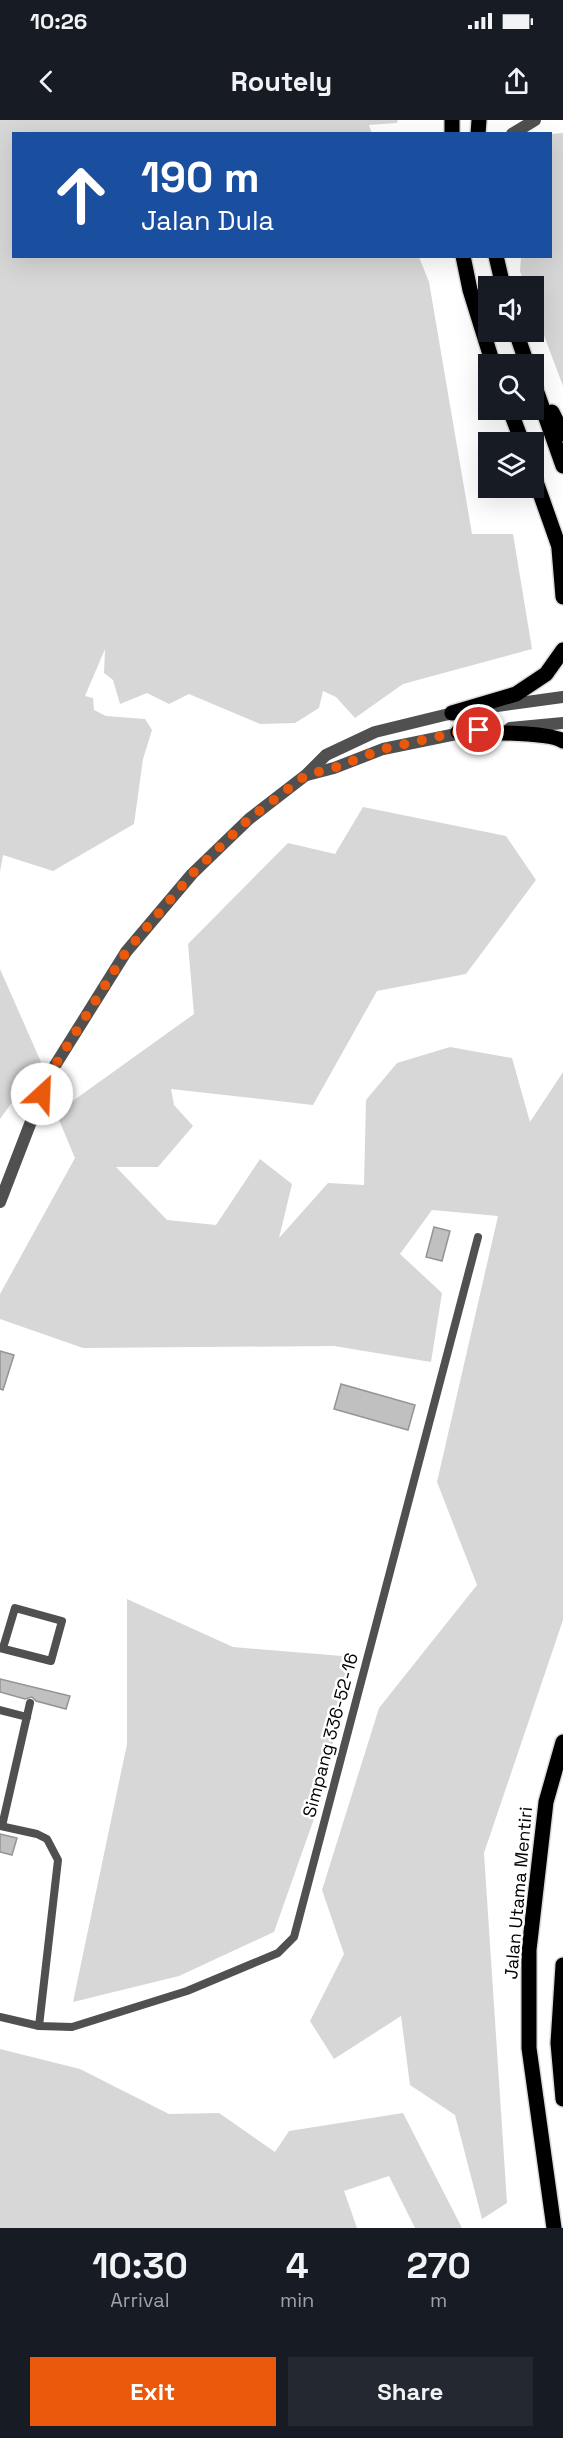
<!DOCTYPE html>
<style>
:root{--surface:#171b24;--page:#242831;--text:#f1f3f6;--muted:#9ea1a6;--accent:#ea580c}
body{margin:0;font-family:"Space Grotesk",sans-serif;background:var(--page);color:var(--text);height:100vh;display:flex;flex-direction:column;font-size:22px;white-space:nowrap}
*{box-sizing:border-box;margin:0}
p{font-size:20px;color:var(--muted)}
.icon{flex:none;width:33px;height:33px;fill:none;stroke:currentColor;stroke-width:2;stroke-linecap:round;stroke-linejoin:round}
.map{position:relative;height:2108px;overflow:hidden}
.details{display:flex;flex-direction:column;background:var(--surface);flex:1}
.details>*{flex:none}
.guide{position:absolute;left:12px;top:12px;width:540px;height:126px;border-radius:0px;box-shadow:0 6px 24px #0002;background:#1a4fa0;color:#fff;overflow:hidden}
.buttons{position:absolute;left:478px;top:156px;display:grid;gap:12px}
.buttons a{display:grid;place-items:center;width:66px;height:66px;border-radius:0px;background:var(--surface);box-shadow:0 6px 24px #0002;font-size:30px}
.pin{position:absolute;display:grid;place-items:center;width:51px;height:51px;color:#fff;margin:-26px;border:3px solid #fff;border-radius:50%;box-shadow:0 2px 6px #0007}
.me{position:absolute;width:66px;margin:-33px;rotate:25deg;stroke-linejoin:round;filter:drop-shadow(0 0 4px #0008)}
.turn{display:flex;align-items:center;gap:21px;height:126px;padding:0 30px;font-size:27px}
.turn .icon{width:78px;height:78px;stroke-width:2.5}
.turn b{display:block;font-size:42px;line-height:51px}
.eta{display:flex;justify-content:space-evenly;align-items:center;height:102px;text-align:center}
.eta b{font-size:36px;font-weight:600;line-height:42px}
.primary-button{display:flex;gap:12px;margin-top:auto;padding:12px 30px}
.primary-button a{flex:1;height:69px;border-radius:0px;background:var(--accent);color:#fff;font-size:24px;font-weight:600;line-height:69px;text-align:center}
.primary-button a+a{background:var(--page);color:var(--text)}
.status{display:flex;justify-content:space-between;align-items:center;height:42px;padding:0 30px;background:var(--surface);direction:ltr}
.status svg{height:16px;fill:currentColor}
header{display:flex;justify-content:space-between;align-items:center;height:78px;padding:0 30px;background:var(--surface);font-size:27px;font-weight:600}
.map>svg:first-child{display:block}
</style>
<div class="status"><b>10:26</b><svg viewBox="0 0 49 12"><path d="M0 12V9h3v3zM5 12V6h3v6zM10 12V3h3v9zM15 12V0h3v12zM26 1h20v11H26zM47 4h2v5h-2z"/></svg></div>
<header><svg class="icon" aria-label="back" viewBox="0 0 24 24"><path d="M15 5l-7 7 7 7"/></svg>Routely<svg class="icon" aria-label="share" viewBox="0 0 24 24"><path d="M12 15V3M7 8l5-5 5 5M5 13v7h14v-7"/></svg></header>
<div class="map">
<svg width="563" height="2108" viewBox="0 0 563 2108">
<rect width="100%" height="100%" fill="#fff"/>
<g fill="#d7d7d7">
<path d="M0 0H398L397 3 369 5 372 14H14V136L419 137 429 162 472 414H513L532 529 403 564 355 598 336 577 323 571 319 588 295 603 260 604 189 574 169 584 147 573 120 584 113 560 104 553 105 529 85 576 93 578 94 590 106 596 145 599 152 610 143 639 134 704 53 751 3 735 0 752Z"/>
<path d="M563 13V266L534 189V166H525L520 151 521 137 550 136 551 14Z"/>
<path d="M363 687 506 716 536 760 466 854 377 871 313 985 171 969 174 985 193 1006 158 1047H116L167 1100 216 1105 260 1039 292 1064 279 1118 328 1063 364 1065 366 980 397 943 450 927 512 938 530 1002 563 952V1500L484 1733 507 2083 482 2099 455 1995 410 1965 401 1896 334 1939 310 1901 344 1834 322 1770 379 1588 477 1465 437 1362 498 1096 432 1090 400 1134 442 1173 431 1242 334 1226 83 1228 0 1199V1174L75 1038 56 993 194 894 188 824 288 723 335 734Z"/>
<path d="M0 849 41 942 0 999Z"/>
<path d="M127 1479 233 1527 354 1537 316 1693 274 1812 179 1856 73 1882 127 1624Z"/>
<path d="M0 1929 80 1949 169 1994 219 1993 275 2032 289 2011 403 1993 462 2108H415L389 2056 344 2071 357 2108H0Z"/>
</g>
<g fill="#c0c0c0" stroke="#949494" stroke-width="1.5">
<path d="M434 1107 450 1111 442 1141 426 1137Z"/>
<path d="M0 1231 14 1235 3 1270 0 1269Z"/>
<path d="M341 1264 415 1285 408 1310 334 1289Z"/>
<path d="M0 1559 70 1576 66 1589 36 1581 32 1577 25 1579 0 1572Z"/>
<path d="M0 1714 17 1718 12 1735 0 1732Z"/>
</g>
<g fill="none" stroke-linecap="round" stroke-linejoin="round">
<g stroke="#dbdbdb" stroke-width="18">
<g id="primary">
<path d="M452 14V0"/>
<path d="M478 14 479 0"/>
<path d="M463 136 470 170 493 244"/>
<path d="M496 136 503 166"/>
<path d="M516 212 527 244"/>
<path d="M534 264 563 346"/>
<path d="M510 290 522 322"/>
<path d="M552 292 563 314"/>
<path d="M534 356 563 438"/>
<path d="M559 429 563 477"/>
<path d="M452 593 516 574 546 554 563 530"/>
<path d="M458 612C479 613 548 611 563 621"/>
<path d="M563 1845 558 1923 563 1979"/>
<path d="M554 2108 529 1928V1830L546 1682 563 1622"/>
</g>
</g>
<g stroke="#505050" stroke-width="8">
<path d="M0 1528 51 1541 62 1501 15 1488 3 1528"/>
<path d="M0 1590 27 1597"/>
<path d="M0 1706 37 1714 47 1719 58 1740 39 1906"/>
<path d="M2 1706 30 1583"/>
<path d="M0 1897 39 1906 72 1907 187 1871 278 1833 294 1817 478 1117"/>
</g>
<g stroke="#505050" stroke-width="12">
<path d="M490 587 563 577"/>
<path d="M510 608 563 603"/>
<path d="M307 655 334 648 383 629 466 612"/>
<path d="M0 1082 49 955 126 832 192 754 249 699 306 655 326 635 375 612 461 591"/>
</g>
<path stroke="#505050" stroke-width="12" d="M512 14 535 0"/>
<use href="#primary" stroke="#000" stroke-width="15"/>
</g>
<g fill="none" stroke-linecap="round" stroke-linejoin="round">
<path stroke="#ea580c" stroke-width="10" stroke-dasharray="0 18" d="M42 974 49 955 126 832 192 754 249 699 306 655 334 648 383 629 458 612 479 610"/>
</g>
<g text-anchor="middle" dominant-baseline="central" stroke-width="5" stroke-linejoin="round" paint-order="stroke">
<g font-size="18" fill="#000" stroke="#fff">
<text transform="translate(330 1615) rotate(-75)">Simpang 336-52-16</text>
<text transform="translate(518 1773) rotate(-85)">Jalan Utama Mentiri</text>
</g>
</g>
</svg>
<div class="buttons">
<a><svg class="icon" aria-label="sound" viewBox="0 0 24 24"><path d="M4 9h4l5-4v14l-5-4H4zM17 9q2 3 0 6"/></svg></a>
<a><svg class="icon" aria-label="search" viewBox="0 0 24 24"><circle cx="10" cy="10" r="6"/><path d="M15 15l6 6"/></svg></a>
<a><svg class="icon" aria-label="layers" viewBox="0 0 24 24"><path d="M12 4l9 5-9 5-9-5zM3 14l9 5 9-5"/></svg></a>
</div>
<div class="pin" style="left:479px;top:610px;background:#d93025"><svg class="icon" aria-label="arrive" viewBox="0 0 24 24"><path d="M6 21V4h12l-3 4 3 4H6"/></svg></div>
<svg class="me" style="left:42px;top:974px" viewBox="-20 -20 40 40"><circle r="19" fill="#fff"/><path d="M0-13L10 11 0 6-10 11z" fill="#ea580c"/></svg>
<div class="guide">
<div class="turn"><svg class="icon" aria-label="ahead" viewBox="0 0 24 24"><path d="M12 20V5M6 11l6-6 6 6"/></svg><div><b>190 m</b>Jalan Dula</div></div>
</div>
</div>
<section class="details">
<div class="eta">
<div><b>10:30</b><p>Arrival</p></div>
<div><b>4</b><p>min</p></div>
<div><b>270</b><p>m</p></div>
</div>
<div class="primary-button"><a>Exit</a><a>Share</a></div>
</section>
